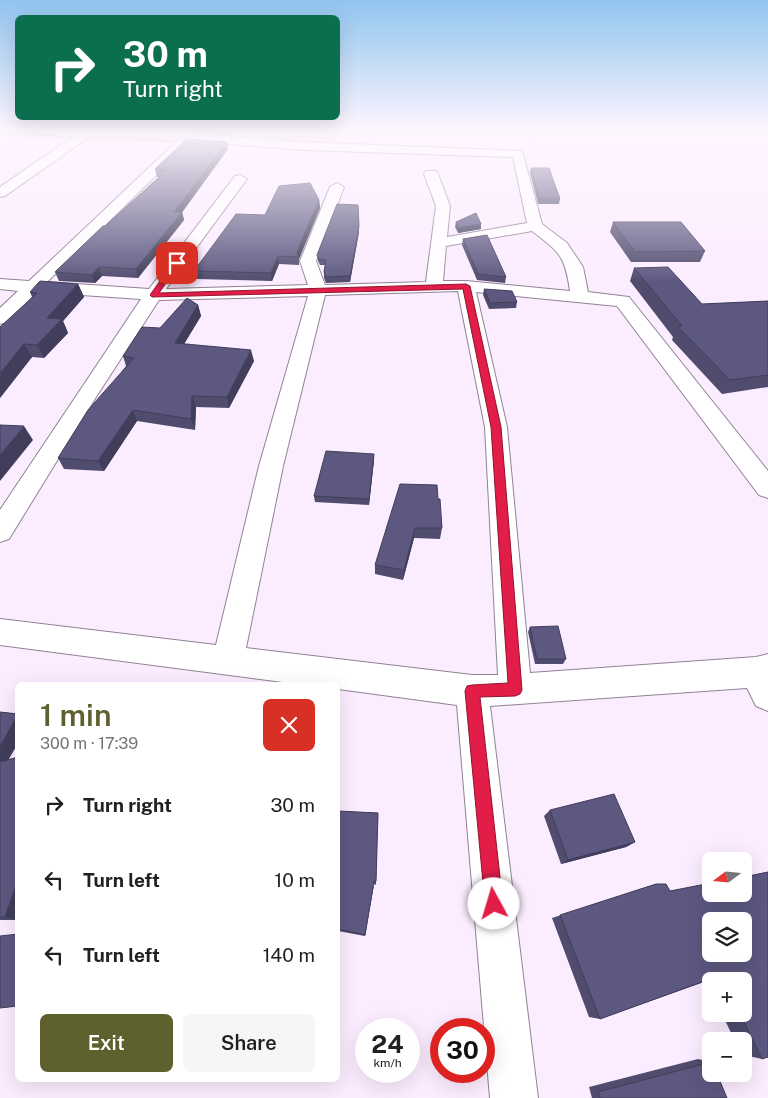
<!DOCTYPE html>
<meta charset="utf-8">
<style>
:root{--surface:#fff;--page:#f6f6f6;--text:#202124;--muted:#757577;--accent:#5e602d}
body{margin:0;font-family:"Public Sans",sans-serif;background:var(--page);color:var(--text);height:100vh;display:flex;flex-direction:column;font-size:19px;white-space:nowrap}
*{box-sizing:border-box;margin:0}
p{font-size:16px;color:var(--muted)}
.icon{flex:none;width:28px;height:28px;fill:none;stroke:currentColor;stroke-width:2;stroke-linecap:round;stroke-linejoin:round}
.map{position:relative;flex:1;overflow:hidden}
.drawer{position:absolute;left:15px;top:682px;width:325px;height:400px;display:flex;flex-direction:column;background:var(--surface);border-radius:8px;box-shadow:0 5px 20px #0002}
.drawer>*{flex:none}
.hud{position:absolute;left:15px;top:15px;width:325px;height:105px;border-radius:8px;box-shadow:0 5px 20px #0002;background:#0b6e4f;color:#fff;overflow:hidden}
.needle{width:32px;rotate:254deg}
.fabs{position:absolute;left:702px;top:852px;display:grid;gap:10px}
.fabs a{display:grid;place-items:center;width:50px;height:50px;border-radius:8px;background:var(--surface);box-shadow:0 5px 20px #0002;font-size:25px}
.speed{position:absolute;left:355px;top:1018px;display:flex;gap:10px;font-size:25px;font-weight:700;text-align:center}
.speed>*{display:grid;place-content:center;width:65px;height:65px;border-radius:50%;background:var(--surface);box-shadow:0 5px 20px #0002;line-height:1}
.speed small{font-size:12px;font-weight:400}
.speed .limit{border:8px solid #d22;background:#fff;color:#111}
.pin{position:absolute;display:grid;place-items:center;width:42px;height:42px;color:#fff;margin:-21px;border-radius:10px;box-shadow:0 2px 8px #0006}
.me{position:absolute;width:55px;margin:-28px;rotate:354deg;stroke-linejoin:round;filter:drop-shadow(0 0 4px #0008)}
.turn{display:flex;align-items:center;gap:18px;height:105px;padding:0 25px;font-size:22px}
.turn .icon{width:65px;height:65px;stroke-width:2.5}
.turn b{display:block;font-size:35px;line-height:42px}
.round{display:grid;place-items:center;flex:none;width:52px;height:52px;border-radius:8px;background:var(--page)}
.summary{display:flex;align-items:center;justify-content:space-between;height:85px;padding:0 25px}
h1{font-size:30px;font-weight:600;line-height:38px;color:var(--accent)}
.cta{display:flex;gap:10px;margin-top:auto;padding:10px 25px}
.cta a{flex:1;height:58px;border-radius:8px;background:var(--accent);color:#fff;font-size:20px;font-weight:600;line-height:58px;text-align:center}
.cta a+a{background:var(--page);color:var(--text)}
ul{padding:0;list-style:none}
li{display:flex;align-items:center;gap:15px;height:75px;padding:0 25px}
li div{flex:1}
li b{display:block;font-size:19px}
li em{font-style:normal}
.map>svg:first-child{display:block}
</style>
<div class="map">
<svg width="768" height="1098" viewBox="0 0 768 1098">
<rect width="100%" height="100%" fill="#fcecff"/>
<g fill="none" stroke-linecap="round" stroke-linejoin="round">
<g stroke="#908293" stroke-width="2">
<path id="minor" d="M0 130H96L188 133 305 142 522 151 542 224 567 243 583 267 588 292 629 297 768 471V498L759 495 617 306 476 292 507 427 530 673 756 657 768 654V711L756 706 747 688 490 706 538 1098H490L457 705 338 689V685H305L0 645V619L216 645 259 466 308 296 159 300 96 397 9 539 0 542V510L141 299 37 292 7 322 0 324V308L18 291 0 289V279L29 281 177 141H185L187 144 185 147 47 282 149 289 235 176 240 175 247 179 166 289 308 285 300 261 330 187 337 183 344 187 316 261 325 285 426 282 436 206 424 174 426 171H436L438 174 450 206 447 237 527 223 513 157 305 150 188 141 89 137 5 196 0 197V187L74 136 0 133ZM532 231C559 252 565 255 570 291L466 281H443L446 246ZM458 291 485 427 498 675H472L246 648 283 466 325 295Z"/>
</g>
<path stroke="#807682" stroke-width="1" stroke-dasharray="1 2" stroke-linecap="butt" d="M529 137 530 130"/>
<use href="#minor" fill="#fff" fill-rule="evenodd"/>
</g>
<g fill="#4f4c6e" fill-rule="evenodd">
<path d="M228 149 182 212 184 220 138 278 102 276 95 283 59 281 55 272 105 226 159 177H157L155 169Z"/>
<path d="M531 168 560 199 559 204H538L530 173Z"/>
<path d="M319 200 320 208 299 259V265L279 264 272 281 197 279 194 271 265 215Z"/>
<path d="M358 205 359 232 350 282 326 283 324 278V272L325 265H320L318 261 317 255Z"/>
<path d="M456 222 481 229 458 233 455 227Z"/>
<path d="M613 222 705 251 700 262H631L610 232Z"/>
<path d="M463 239 506 277 505 283 477 280 462 245Z"/>
<path d="M634 268 702 304 768 301V387L722 394 672 340 673 337 630 281Z"/>
<path d="M78 284 84 297 63 321 68 333 44 358 32 357 0 398 32 297 30 292Z"/>
<path d="M484 289 517 302 516 308 489 309 483 295Z"/>
<path d="M198 305 201 316 184 344 254 361 229 408 196 407 195 430 137 421 104 471 64 469 58 458 126 366 123 356 160 328Z"/>
<path d="M374 454V460L369 505 315 502 314 496Z"/>
<path d="M438 499 442 528 440 539 414 538 403 580 375 574V565Z"/>
<path d="M530 627 566 659 563 664H535L528 632Z"/>
<path d="M0 712 18 714V743L8 760 18 757V920H0Z"/>
<path d="M550 810 635 842 626 847 561 864 544 816Z"/>
<path d="M338 811 378 813 376 885 374 884 365 936 338 931Z"/>
<path d="M768 872V1057L762 1059 744 1055V1041H735L722 1014H744V981H711V990L707 981 600 1019 589 1017 552 918 656 884H666L670 891 711 883V894H744V877ZM711 921H744V954H711Z"/>
<path d="M698 1059 711 1062V1074L727 1098H592L589 1087Z"/>
</g>
<g fill="#403e5a">
<path d="M227 142 228 149 178 218 182 212 184 220 138 278 136 269 174 212Z"/>
<path d="M319 200 320 208 299 259 297 252Z"/>
<path d="M481 224V229L458 233V228Z"/>
<path d="M359 226V232L350 282V276Z"/>
<path d="M278 256 279 264 272 281 271 273Z"/>
<path d="M99 267 102 276 95 283 92 275Z"/>
<path d="M78 284 84 297 63 321 68 333 44 358 37 345 47 318Z"/>
<path d="M198 305 201 316 178 354 175 343Z"/>
<path d="M24 344 32 357 0 398V373Z"/>
<path d="M251 350 254 361 229 408 227 397Z"/>
<path d="M192 396 196 407 195 430 191 419Z"/>
<path d="M133 410 137 421 104 471 98 461Z"/>
<path d="M24 426 33 440 0 481V455Z"/>
<path d="M374 454V460L369 505V499Z"/>
<path d="M415 528 414 538 403 580 404 570Z"/>
<path d="M18 715V743L2 771 0 769V747Z"/>
<path d="M635 842 626 847 561 864 568 860Z"/>
<path d="M18 880V920L5 917Z"/>
<path d="M374 881V884L365 936V935Z"/>
</g>
<g fill="#5c5880" stroke="#403e5a" fill-rule="evenodd">
<path d="M187 139 227 142 174 212H182L136 269 99 267 92 275 55 272 103 226H105L167 170 155 169Z"/>
<path d="M531 168H549L560 199 539 198Z"/>
<path d="M310 183 319 200 297 252 298 257 278 256 271 273 194 271 236 214 265 215 279 186Z"/>
<path d="M337 204 358 205 359 226 350 276 326 277 324 272 326 260 319 259 317 255Z"/>
<path d="M476 213 481 224 458 228 456 222Z"/>
<path d="M613 222H681L705 251 635 252Z"/>
<path d="M487 235 506 277 478 274 463 239Z"/>
<path d="M668 267 702 304 768 301V375L730 380 678 327 682 326 634 268Z"/>
<path d="M40 281 78 284 47 318 62 319 37 345 24 344 0 373V327L37 293 30 292Z"/>
<path d="M484 289 512 291 517 302 490 303Z"/>
<path d="M187 298 198 305 175 343 251 350 227 397 192 396 191 419 133 410 98 461 58 458 88 410 134 358 123 356 142 327 160 328Z"/>
<path d="M0 425 24 426 0 455Z"/>
<path d="M326 451 374 454 369 499 314 496Z"/>
<path d="M400 484 437 485 438 499H440L442 528H415L404 570 375 565Z"/>
<path d="M558 626 566 659H537L530 627Z"/>
<path d="M0 712 18 714 0 747Z"/>
<path d="M18 757V880L5 917H0V762Z"/>
<path d="M614 794 635 842 568 860 550 810Z"/>
<path d="M338 811 378 813 376 881H374L365 935 338 929Z"/>
<path d="M768 872V1057L762 1059 740 1014H744V981H724L721 975 600 1019 560 915 656 884H666L670 891 711 883V894H744V877ZM711 921H744V954H711Z"/>
<path d="M18 934V1006L0 1008V936Z"/>
<path d="M711 1062V1074H717L727 1098H600L598 1092Z"/>
</g>
<linearGradient id="sky" x2="0" y2="1"><stop stop-color="#90c4ee"/><stop offset="0.46" stop-color="#fef6ff"/><stop offset="1" stop-color="#fef6ff" stop-opacity="0"/></linearGradient>
<rect width="768" height="283" fill="url(#sky)"/>
<path fill="#e11d48" stroke="#92132f" d="M174 261 180 263 159 293 466 284 470 286 501 427 522 690 520 694 515 696 480 697 503 904 500 910 494 913 488 910 485 904 465 691 467 686 472 685 508 683 491 427 463 289 152 297 150 295Z"/>
</svg>
<div class="fabs">
<a><svg class="needle" viewBox="-14 -14 28 28"><path d="M0-13l5 13h-10z" fill="#e53935"/><path d="M0 13l5-13h-10z" fill="#757577"/></svg></a>
<a><svg class="icon" aria-label="layers" viewBox="0 0 24 24"><path d="M12 4l9 5-9 5-9-5zM3 14l9 5 9-5"/></svg></a>
<a>+</a>
<a>−</a>
</div>
<div class="speed"><div>24<small>km/h</small></div><div class="limit">30</div></div>
<div class="pin" style="left:177px;top:263px;background:#d93025"><svg class="icon" aria-label="arrive" viewBox="0 0 24 24"><path d="M6 21V4h12l-3 4 3 4H6"/></svg></div>
<svg class="me" style="left:494px;top:904px" viewBox="-20 -20 40 40"><circle r="19" fill="#fff"/><path d="M0-13L10 11 0 6-10 11z" fill="#e11d48"/></svg>
<div class="hud">
<div class="turn"><svg class="icon" aria-label="right" viewBox="0 0 24 24"><path d="M7 20v-9h11M14 6l5 5-5 5"/></svg><div><b>30 m</b>Turn right</div></div>
</div>
<section class="drawer">
<div class="summary"><div><h1>1 min</h1><p>300 m · 17:39</p></div><a class="round" style="background:#d93025;color:#fff"><svg class="icon" aria-label="close" viewBox="0 0 24 24"><path d="M6 6l12 12M18 6L6 18"/></svg></a></div>
<ul>
<li><svg class="icon" aria-label="right" viewBox="0 0 24 24"><path d="M7 20v-9h11M14 6l5 5-5 5"/></svg><div><b>Turn right</b></div><em>30 m</em></li>
<li><svg class="icon" aria-label="left" viewBox="0 0 24 24"><path d="M17 20v-9H6M10 6l-5 5 5 5"/></svg><div><b>Turn left</b></div><em>10 m</em></li>
<li><svg class="icon" aria-label="left" viewBox="0 0 24 24"><path d="M17 20v-9H6M10 6l-5 5 5 5"/></svg><div><b>Turn left</b></div><em>140 m</em></li>
</ul>
<div class="cta"><a>Exit</a><a>Share</a></div>
</section>
</div>
